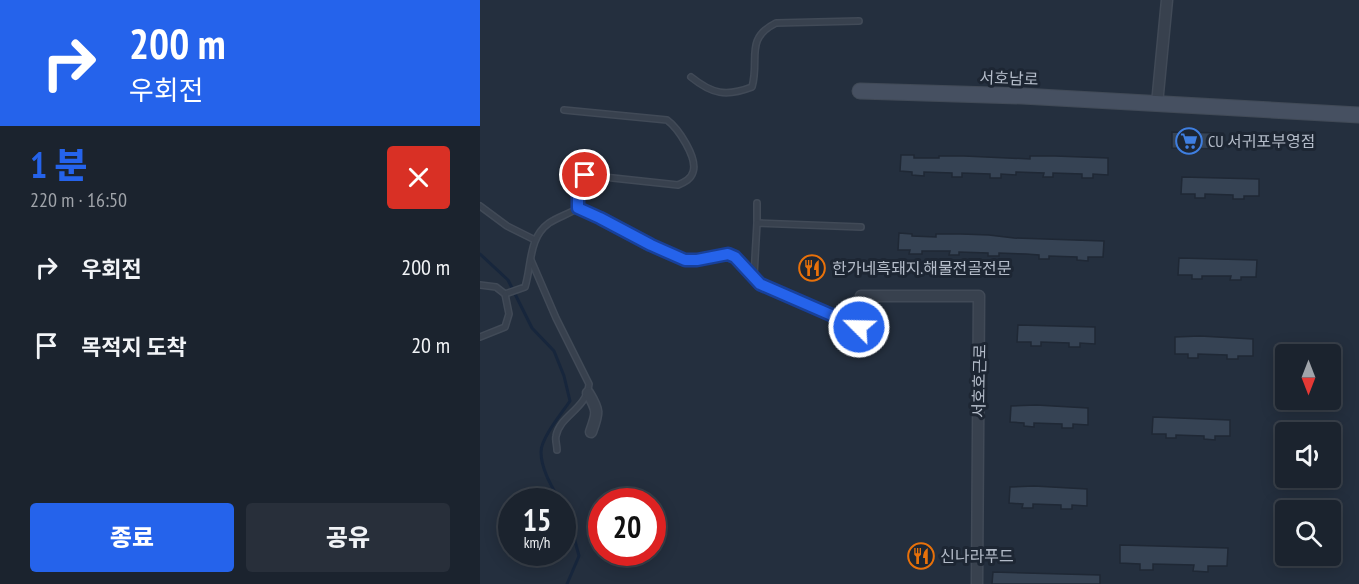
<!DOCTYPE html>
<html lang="ko">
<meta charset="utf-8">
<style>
:root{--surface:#1b232e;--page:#282f3a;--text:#f1f3f6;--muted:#a0a4aa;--line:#39404a;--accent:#2563eb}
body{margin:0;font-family:"PT Sans Narrow","Noto Sans KR",sans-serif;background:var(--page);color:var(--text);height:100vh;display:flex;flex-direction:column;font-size:22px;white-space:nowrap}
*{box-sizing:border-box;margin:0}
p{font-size:20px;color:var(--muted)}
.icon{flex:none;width:33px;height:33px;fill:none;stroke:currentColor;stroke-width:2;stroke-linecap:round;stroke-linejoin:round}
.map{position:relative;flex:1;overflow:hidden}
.details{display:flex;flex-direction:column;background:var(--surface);width:480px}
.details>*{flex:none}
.hud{background:#2563eb;color:#fff;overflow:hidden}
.needle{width:39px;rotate:180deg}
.fabs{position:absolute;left:795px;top:344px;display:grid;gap:12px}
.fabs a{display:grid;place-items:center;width:66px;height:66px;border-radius:6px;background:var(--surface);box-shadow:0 3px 15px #0003,0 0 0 2px var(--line);font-size:30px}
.speed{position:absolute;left:18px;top:488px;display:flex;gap:12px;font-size:30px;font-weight:700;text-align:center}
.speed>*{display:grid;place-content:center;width:78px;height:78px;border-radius:50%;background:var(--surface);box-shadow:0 3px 15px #0003,0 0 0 2px var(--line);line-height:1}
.speed small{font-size:15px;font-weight:400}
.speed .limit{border:9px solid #d22;background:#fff;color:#111}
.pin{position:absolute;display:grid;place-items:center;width:51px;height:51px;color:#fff;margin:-26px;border:3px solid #fff;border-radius:50%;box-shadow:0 2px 6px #0007}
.me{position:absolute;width:66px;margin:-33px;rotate:293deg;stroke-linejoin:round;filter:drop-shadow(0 0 4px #0008)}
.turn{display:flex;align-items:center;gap:21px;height:126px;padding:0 30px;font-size:27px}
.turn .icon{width:78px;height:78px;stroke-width:2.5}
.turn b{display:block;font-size:42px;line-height:51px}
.round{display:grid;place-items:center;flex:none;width:63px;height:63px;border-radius:6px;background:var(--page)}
.overview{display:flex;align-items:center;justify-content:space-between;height:102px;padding:0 30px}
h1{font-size:36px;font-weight:800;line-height:45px;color:var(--accent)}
.action{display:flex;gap:12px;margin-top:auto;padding:12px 30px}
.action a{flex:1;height:69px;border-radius:6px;background:var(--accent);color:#fff;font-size:24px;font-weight:800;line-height:69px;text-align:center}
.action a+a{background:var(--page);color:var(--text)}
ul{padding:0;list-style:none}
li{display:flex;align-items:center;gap:18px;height:78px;padding:0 30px}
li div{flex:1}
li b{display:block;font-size:22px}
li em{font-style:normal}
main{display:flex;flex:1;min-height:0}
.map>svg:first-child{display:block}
</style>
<main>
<section class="details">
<div class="hud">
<div class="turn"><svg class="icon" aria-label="right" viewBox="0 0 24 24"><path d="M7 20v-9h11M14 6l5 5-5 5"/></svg><div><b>200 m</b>우회전</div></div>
</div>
<div class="overview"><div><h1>1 분</h1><p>220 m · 16:50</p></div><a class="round" style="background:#d93025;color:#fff"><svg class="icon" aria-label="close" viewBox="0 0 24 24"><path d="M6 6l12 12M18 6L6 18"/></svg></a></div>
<ul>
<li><svg class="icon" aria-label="right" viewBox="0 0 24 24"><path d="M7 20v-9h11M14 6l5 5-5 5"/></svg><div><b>우회전</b></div><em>200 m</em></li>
<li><svg class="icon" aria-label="arrive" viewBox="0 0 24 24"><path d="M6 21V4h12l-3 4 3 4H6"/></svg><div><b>목적지 도착</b></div><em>20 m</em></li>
</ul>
<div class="action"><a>종료</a><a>공유</a></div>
</section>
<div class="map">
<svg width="879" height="584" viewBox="0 0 879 584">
<rect width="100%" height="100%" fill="#242f3e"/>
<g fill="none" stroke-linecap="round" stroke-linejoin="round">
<g stroke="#17263c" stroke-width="3">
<path d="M0 254 28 280 52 328 74 351 84 376 90 401C82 413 61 438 61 452 61 469 72 487 80 501"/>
<path d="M82 505 88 515 99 556 87 584"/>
</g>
</g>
<g fill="#364354" stroke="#1f2835" stroke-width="1.5">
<path d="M692 132 743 133V149L692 148Z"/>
<path d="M421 155H434V158H459V156H484L550 159V156H575L628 158V175L613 174V178H602V174L573 173V177H563L564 173 536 172V175L521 174V178H510V174L482 173V177H472V173L444 172V176L432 175V172L420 171Z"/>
<path d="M702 177 779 179V196H764V199H753V195L725 194V198H715V194H701Z"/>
<path d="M419 233 432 234V236L456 237V234H481L509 235 534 238 624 241 623 257H608V261L597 260V257L569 256V259H559V255L546 254 519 253V256H508V253L479 252V255H469L470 251H442V254H429L430 250H418Z"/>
<path d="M699 258 777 260 776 277H761V280H750L751 276H722V279H712V275H698Z"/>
<path d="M538 325 615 327V344L600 343V347H589V343L561 342V346H551V342H537Z"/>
<path d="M720 336 773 339V356H758V359H747V355L718 354V358H708V354H695V337Z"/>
<path d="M556 405 608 408V425L593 424V428H582V424L554 423V427L544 426V423L530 422 531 406Z"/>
<path d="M673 417 750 420V436H735V440L724 439V436L696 435V438H686V434H672Z"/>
<path d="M554 486 607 489V506L592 505V509H581V505L553 504V508H542L543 504 529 503 530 487Z"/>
<path d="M640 545 748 548 747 566H728V572L713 571 714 565 673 564V570H660V564L640 563Z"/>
<path d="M513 572 620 575V584H512Z"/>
</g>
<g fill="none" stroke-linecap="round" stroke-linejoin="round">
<g stroke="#414a57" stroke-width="8">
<g id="lane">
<path d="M211 77C232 94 246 97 272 87 280 59 264 39 296 23L379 21"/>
<path d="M0 206 27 226 55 240"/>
<path d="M98 208 170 245 205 259 217 260 248 254 255 257 280 284 379 327"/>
<path d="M277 223V203"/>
<path d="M51 260 76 318 109 384C107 409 80 415 76 436 75 440 77 445 77 450"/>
<path d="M274 276 277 223 381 227"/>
<path d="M0 285 16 287 25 294 45 287C52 265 48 238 69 223 78 217 89 214 98 208L99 177 105 175 198 185C205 182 211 179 213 172 218 158 198 128 187 120L84 110"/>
<path d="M0 337 25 327 29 314 25 294"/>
</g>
</g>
<g stroke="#414a57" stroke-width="13">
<g id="street">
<path d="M677 104 687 0"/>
<path d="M381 296H499L497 584"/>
<path d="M108 393C119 411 118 413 111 432"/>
</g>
</g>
<g stroke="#414a57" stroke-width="17">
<path id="secondary" d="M380 91 542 96 879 115"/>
</g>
<use href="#lane" stroke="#38414e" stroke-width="5"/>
<use href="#street" stroke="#38414e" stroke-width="10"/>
<use href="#secondary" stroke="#465061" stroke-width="15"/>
</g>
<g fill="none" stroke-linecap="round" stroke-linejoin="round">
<g stroke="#184099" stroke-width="15">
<path id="route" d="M105 175 99 177 98 181V208L120 218 171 245 205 260H217L248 254 255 257 280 284 379 327"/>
</g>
<use href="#route" stroke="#2563eb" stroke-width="10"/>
</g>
<defs>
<g id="supermarket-ring" transform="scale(1.35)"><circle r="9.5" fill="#1d2633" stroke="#3f7fe0" stroke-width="1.5"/><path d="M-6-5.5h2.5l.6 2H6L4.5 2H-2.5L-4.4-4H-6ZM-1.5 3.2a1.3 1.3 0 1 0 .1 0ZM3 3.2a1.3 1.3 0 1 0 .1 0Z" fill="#3f7fe0"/></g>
<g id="restaurant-ring" transform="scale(1.35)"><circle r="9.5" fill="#1d2633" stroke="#e8710a" stroke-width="1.5"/><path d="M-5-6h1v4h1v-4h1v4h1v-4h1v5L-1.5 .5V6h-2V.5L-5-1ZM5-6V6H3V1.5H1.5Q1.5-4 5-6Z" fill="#e8710a"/></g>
</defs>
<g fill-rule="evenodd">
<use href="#supermarket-ring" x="709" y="141"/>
<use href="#restaurant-ring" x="332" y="268"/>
<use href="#restaurant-ring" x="441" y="556"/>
</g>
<g text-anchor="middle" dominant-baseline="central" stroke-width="6" stroke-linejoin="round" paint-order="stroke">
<g font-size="16" fill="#b4bcc9" stroke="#1d2633">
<text transform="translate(529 78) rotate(2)">서호남로</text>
<text transform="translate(499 381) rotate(-89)">서호호근로</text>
</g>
<g font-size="16" fill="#b4bcc9" stroke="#1d2633" text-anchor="start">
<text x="728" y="141">CU 서귀포부영점</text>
<text x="352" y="268">한가네흑돼지.해물전골전문</text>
<text x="460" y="556">신나라푸드</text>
</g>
</g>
</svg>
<div class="fabs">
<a><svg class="needle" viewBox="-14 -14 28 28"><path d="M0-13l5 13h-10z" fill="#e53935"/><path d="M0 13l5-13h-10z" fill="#a0a4aa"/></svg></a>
<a><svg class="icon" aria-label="sound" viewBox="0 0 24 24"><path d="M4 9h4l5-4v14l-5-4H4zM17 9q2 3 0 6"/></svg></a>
<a><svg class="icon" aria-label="search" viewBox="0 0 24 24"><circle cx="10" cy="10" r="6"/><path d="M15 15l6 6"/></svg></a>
</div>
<div class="speed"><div>15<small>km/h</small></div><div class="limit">20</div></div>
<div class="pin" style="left:105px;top:175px;background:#d93025"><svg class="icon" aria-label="arrive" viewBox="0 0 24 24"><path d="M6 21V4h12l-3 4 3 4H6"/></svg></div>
<svg class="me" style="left:379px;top:327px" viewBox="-20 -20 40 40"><circle r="17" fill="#2563eb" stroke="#fff" stroke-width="3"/><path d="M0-11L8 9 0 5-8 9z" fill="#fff"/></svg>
</div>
</main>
